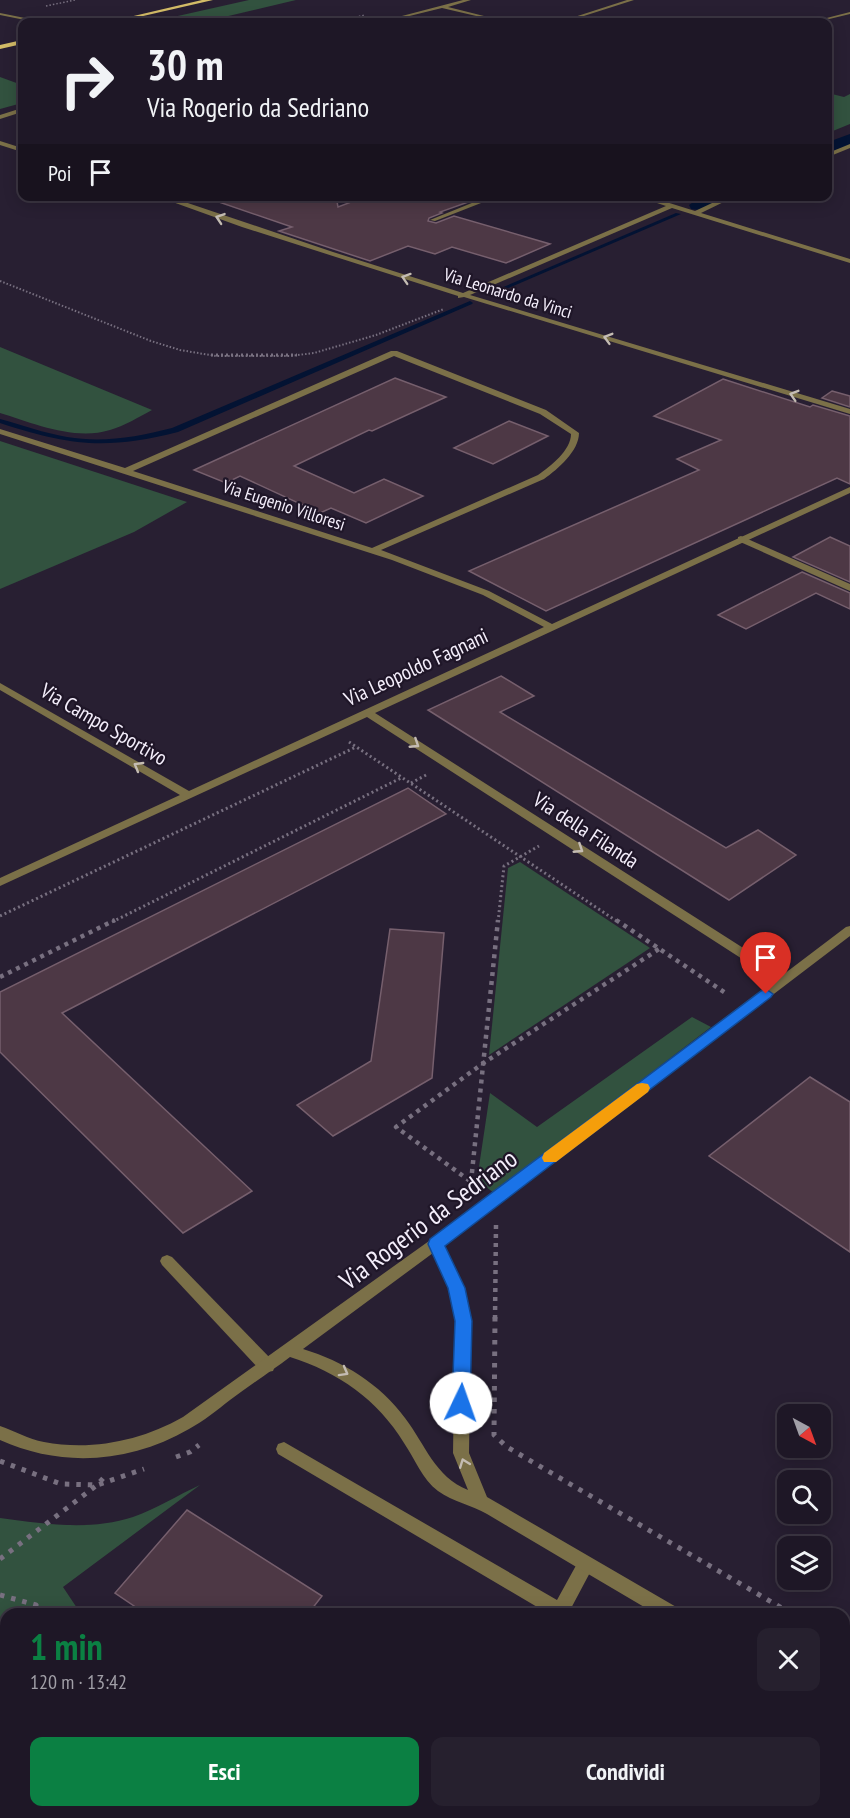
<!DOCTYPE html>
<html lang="it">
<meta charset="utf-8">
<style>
:root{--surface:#1e1726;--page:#26202e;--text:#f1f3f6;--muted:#a19fa7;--line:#3c3643;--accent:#0b8043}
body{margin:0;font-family:"PT Sans Narrow",sans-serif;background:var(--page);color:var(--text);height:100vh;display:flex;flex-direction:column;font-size:22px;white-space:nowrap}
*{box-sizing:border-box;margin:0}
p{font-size:20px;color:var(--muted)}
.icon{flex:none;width:33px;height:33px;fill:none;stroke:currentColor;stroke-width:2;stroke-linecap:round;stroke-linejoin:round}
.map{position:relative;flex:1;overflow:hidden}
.drawer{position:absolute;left:0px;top:1608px;width:850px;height:210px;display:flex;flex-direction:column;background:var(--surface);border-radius:18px 18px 0 0;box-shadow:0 3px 15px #0003,0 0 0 2px var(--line)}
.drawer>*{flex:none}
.guide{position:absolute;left:18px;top:18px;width:814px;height:183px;border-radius:12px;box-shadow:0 3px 15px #0003,0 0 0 2px var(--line);background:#1e1726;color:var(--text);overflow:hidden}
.needle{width:39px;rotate:139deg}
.fabs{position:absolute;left:777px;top:1404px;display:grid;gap:12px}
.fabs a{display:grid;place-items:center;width:54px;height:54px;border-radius:12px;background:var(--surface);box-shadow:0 3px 15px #0003,0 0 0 2px var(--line);font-size:30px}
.pin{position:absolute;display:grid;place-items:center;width:51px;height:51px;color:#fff;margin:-62px -26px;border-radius:50% 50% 50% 0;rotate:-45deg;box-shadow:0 0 6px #0007}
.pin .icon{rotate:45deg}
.me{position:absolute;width:66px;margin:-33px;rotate:3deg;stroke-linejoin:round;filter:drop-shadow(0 0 4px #0008)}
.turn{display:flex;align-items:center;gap:21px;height:126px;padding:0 30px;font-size:27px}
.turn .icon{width:78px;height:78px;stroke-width:2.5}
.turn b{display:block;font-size:42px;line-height:51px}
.then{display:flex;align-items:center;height:57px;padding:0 30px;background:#0003;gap:12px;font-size:22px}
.round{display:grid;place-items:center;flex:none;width:63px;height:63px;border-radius:12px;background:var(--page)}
.head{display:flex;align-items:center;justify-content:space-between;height:102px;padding:0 30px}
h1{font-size:36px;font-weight:700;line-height:45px;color:var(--accent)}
.action{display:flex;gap:12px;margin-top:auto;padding:12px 30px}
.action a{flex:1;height:69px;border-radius:12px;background:var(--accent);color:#fff;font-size:24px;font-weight:700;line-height:69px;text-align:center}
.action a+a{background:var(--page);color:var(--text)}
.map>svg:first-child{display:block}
</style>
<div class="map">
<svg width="850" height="1818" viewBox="0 0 850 1818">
<rect width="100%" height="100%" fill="#281f32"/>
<g fill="#32523f">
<path d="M249 0H296L203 22H151Z"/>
<path d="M0 77 22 85V103L0 109Z"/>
<path d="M828 93 844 97 850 94V124L828 133Z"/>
<path d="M0 347 152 410C139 417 124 426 110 430 74 441 33 423 0 413Z"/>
<path d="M0 441 187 502 134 532 0 589Z"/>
<path d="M520 862 650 948 489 1055 508 868Z"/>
<path d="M692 1017 711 1027 494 1193 477 1180 490 1093 537 1127Z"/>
<path d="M200 1485 63 1587 81 1614H6V1812H216L220 1818H0V1518C43 1524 91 1531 133 1517 156 1509 178 1495 200 1485Z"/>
</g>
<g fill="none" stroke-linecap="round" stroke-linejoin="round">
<g fill="#031333" fill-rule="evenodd">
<path d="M676 213 681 214 492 295 487 294Z"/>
<path d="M470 301 473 303 472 304 178 432C106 450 70 446 0 423V419C22 425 44 433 67 437 103 443 137 437 172 428Z"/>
</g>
<g fill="#031333" fill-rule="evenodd">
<path d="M850 134V145L828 153V142Z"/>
<path d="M702 196H727C719 205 703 212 691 209L689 205Z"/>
</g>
</g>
<g fill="#4d3845" stroke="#765f6d" stroke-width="1.5">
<path d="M217 196H336L338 207 367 196H473L474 200 440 212 442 213 429 218 428 221 436 223 454 216 550 244 506 263 452 247 435 254 408 246 370 261 279 231 292 227 216 201Z"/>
<path d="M395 378 446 397 372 431 369 430 294 466 354 493 384 479 423 496 366 523 331 508 320 513 240 476 226 483 194 470Z"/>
<path d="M723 379 810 407 813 405 850 416V484L837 478 546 611 469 571 699 470 677 459 721 440 654 416Z"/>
<path d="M832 391 850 396V407L822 398Z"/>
<path d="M509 421 548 436 493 464 454 448Z"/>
<path d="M830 537 850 546V582L793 557Z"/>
<path d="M802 572 850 593V609L816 593 746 629 718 615Z"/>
<path d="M501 676 534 696 500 712 726 848 758 830 796 855 729 900 428 710Z"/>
<path d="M408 788 446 814 62 1013 252 1191 183 1233 0 1052V992Z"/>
<path d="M390 929 444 933 432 1078 333 1136 297 1105 371 1061Z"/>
<path d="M810 1077 850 1102V1252L709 1156Z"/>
<path d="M187 1510 322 1596 308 1614H146L115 1593Z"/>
</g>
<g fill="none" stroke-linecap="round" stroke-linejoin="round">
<g stroke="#787080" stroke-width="1.5" stroke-dasharray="1.5 2" stroke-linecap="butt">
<path d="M46 6 75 0"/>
<path d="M335 22 365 15"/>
</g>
<path stroke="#787080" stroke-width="2" stroke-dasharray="1.5 2" stroke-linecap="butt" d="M0 281 151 341 180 350 216 356H290L314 353 376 335 444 309"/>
<g stroke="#787080" stroke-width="3" stroke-dasharray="2 3" stroke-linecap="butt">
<path d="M211 355H297"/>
<path d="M349 742 618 922"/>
<path d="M411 783 428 774"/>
<path d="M0 916 356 747"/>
<path d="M112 922 401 778"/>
<path d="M498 922 504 866 539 846"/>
</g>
<g stroke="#787080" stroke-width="4.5" stroke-dasharray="4 5" stroke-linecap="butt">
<path d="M616 920 727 994"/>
<path d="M0 977 115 920"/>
<path d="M470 1181 396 1127 482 1064 659 949"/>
<path d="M471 1182 498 920"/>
<path d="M495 1319 496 1225"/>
</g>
<g stroke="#787080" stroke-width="5" stroke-dasharray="4.5 7" stroke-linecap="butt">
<path d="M495 1317 494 1435 507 1447 792 1614"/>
<path d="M176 1457 190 1452 199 1445"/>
<path d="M0 1461 61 1484 97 1485 144 1469"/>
<path d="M0 1559 97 1485 107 1474"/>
<path d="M0 1595 36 1605 41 1614"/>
<path d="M844 1644 850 1648"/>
<path d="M169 1812 173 1818"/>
</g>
<g fill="#7b7048" fill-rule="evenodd">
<path d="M167 1255 172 1257 273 1361 275 1366 273 1371 267 1372 261 1371 162 1265 160 1261 162 1257Z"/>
<path d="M284 1442 557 1600 579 1560 585 1557 591 1560 594 1565 568 1614H549L278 1454 276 1449 278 1444Z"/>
</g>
<path fill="#7b7048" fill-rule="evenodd" d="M741 536 850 584V591L738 541V537Z"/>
<g fill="#7b7048" fill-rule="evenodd">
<path d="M463 0H471L448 7 508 22H502L442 8 385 22H379Z"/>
<path d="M627 0H634L565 22H559Z"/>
<path d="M850 12V14L817 22H811Z"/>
<path d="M0 13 40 21 42 22H35L0 15Z"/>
<path d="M22 108V112L0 119V115Z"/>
<path d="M0 141 22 148V152L0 145Z"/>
<path d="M850 144V148L828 157V153Z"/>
<path d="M156 196H167L333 252 463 293 666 206 636 196H647L695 211 727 196H736L701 213 850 259V263L672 208 470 295 850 409V414L464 297 458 298V296L242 227Z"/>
<path d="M489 196H499L435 221 430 220Z"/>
<path d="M391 351H397L546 410 579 433C579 451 558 469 544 479L381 550 489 591 552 624 850 487V493L375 713 784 974 846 927 850 926V936L444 1245 465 1288 471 1321 469 1453 487 1497 678 1608 681 1614H656C600 1581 544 1548 487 1514 472 1505 453 1502 438 1491 422 1479 415 1459 404 1443 378 1400 338 1372 290 1357 270 1372 250 1385 230 1400 217 1410 204 1421 189 1429 130 1463 62 1468 0 1440V1426C15 1431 28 1439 44 1442 91 1451 141 1441 183 1417L429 1241 775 980 367 717 0 886V878L180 795 0 690V683L189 791 544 627 483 595 392 560 0 434V429L125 468ZM394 356 540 414 571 434C571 450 551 466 538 475L372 548 133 471ZM433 1253 449 1288 455 1321 453 1453 468 1490C435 1477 425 1444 405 1418 380 1384 343 1361 303 1349Z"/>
<path d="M844 1706 850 1709V1727L844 1725Z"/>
</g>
<g fill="#d3bc67" fill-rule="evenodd">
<path d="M202 0H213L117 22H108Z"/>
<path d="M22 40V44L0 49V45Z"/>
</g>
</g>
<defs><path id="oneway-chevron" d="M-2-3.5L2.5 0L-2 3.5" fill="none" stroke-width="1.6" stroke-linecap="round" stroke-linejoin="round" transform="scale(1.5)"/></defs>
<g stroke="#c4bcb3">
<use href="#oneway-chevron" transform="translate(220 218) rotate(-161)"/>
<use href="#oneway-chevron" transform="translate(406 278) rotate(-162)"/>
<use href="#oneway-chevron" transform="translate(608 338) rotate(-164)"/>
<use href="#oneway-chevron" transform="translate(794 395) rotate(-163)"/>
<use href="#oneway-chevron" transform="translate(415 744) rotate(33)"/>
<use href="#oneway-chevron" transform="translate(138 766) rotate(-150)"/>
<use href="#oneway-chevron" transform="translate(579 849) rotate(33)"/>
<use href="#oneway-chevron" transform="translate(344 1372) rotate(29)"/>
<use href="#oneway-chevron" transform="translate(464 1463) rotate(-111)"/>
</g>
<path fill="#1a73e8" stroke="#114b97" stroke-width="1.5" d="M766 989 773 994 771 997 445 1246 465 1288 472 1321 470 1403 467 1408 461 1410 455 1408 452 1403 455 1321 448 1288 428 1244 430 1239 761 991Z"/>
<path fill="#f59e0b" d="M642 1083 648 1084 650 1088 648 1092 556 1162H544L542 1158 544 1153 637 1084Z"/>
<g text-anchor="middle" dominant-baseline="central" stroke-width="4.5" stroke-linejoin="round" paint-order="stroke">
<g font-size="18" fill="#f4eefb" stroke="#1f1628">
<text transform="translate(508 293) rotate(17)">Via Leonardo da Vinci</text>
<text transform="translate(284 505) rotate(18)">Via Eugenio Villoresi</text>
</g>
<g font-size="21" fill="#f4eefb" stroke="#1f1628">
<text transform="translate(416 667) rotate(-25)">Via Leopoldo Fagnani</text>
<text transform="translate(104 724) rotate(30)">Via Campo Sportivo</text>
<text transform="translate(586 830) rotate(33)">Via della Filanda</text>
</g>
<g font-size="26" fill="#f4eefb" stroke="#1f1628">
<text transform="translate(428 1219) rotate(-37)">Via Rogerio da Sedriano</text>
</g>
</g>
</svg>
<div class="fabs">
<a><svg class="needle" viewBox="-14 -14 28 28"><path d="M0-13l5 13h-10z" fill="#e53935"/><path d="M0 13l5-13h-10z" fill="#a19fa7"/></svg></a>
<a><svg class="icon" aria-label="search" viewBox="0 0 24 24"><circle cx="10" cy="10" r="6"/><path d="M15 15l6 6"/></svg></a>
<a><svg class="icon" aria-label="layers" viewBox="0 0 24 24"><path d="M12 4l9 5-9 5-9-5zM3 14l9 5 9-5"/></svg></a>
</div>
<div class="pin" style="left:766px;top:994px;background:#d93025"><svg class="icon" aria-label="arrive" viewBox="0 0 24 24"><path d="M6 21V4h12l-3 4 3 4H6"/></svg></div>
<svg class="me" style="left:461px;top:1403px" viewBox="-20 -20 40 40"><circle r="19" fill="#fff"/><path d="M0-13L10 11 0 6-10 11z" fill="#1a73e8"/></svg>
<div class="guide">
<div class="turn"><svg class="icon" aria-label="right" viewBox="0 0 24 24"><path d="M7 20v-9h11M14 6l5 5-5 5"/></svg><div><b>30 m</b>Via Rogerio da Sedriano</div></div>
<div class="then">Poi<svg class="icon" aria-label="arrive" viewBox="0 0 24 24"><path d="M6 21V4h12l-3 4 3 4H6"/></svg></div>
</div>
<section class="drawer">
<div class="head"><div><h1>1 min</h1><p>120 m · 13:42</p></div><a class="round"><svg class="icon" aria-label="close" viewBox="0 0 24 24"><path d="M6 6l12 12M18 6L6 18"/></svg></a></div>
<div class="action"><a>Esci</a><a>Condividi</a></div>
</section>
</div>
